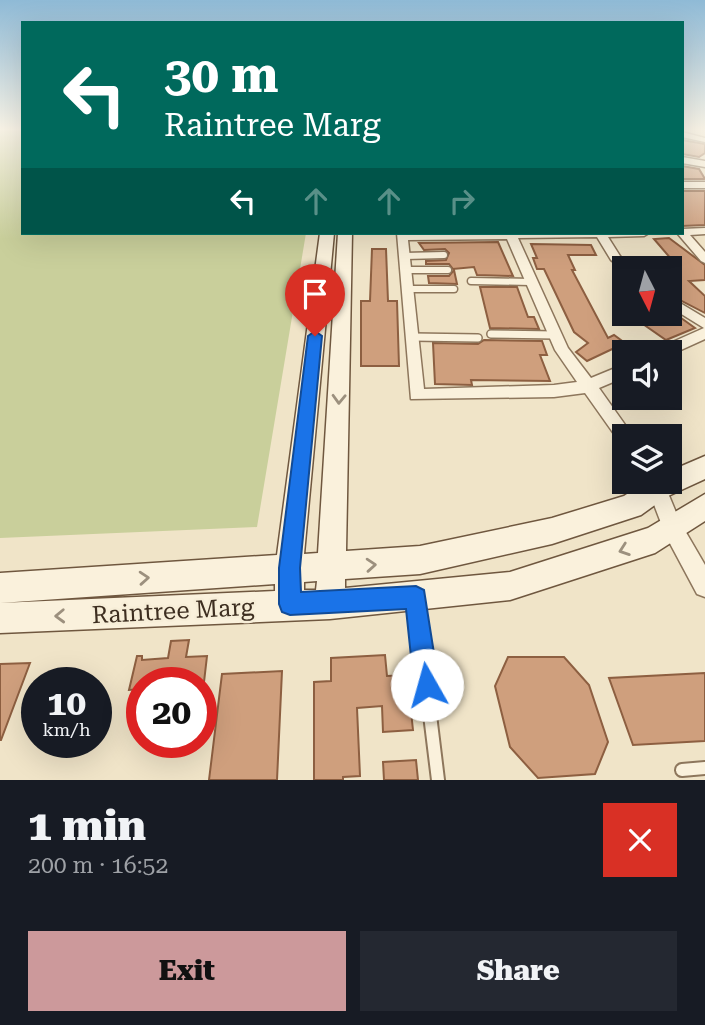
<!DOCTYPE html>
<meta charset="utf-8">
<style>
:root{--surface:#171b24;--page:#242831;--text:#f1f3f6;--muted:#9ea1a6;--accent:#cc999b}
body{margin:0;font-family:"Roboto Serif",serif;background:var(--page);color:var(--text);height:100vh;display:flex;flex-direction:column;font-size:26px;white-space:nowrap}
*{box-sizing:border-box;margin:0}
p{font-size:23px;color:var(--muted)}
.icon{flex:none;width:38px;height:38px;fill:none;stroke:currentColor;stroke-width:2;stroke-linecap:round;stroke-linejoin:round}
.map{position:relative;height:780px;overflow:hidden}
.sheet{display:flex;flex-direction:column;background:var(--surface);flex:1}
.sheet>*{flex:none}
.guide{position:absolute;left:21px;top:21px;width:663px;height:214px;border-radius:0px;box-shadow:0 7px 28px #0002;background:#00695c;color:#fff;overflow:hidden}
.needle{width:46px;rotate:174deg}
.buttons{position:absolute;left:612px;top:256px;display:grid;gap:14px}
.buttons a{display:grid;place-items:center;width:70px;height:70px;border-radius:0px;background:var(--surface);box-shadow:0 7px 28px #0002;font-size:35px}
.speed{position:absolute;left:21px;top:667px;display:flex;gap:14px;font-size:35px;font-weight:700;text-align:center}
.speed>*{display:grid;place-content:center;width:91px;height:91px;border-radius:50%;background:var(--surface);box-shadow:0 7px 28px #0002;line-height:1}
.speed small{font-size:18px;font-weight:400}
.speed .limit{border:10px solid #d22;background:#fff;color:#111}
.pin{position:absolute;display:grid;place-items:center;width:60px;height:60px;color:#fff;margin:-72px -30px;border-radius:50% 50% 50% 0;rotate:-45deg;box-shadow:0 0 7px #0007}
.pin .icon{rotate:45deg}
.me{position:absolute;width:77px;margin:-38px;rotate:353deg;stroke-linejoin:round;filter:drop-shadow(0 0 5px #0008)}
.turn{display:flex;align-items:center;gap:24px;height:147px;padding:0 28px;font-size:32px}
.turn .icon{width:91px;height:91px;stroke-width:2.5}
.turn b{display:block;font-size:49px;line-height:60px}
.lanes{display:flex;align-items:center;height:66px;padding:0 28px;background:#0003;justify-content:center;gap:35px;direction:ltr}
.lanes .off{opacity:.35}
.round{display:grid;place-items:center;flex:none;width:74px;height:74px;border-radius:0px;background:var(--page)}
.overview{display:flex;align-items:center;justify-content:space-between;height:119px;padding:0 28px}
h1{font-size:42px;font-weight:800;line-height:52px}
.action{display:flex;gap:14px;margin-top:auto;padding:14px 28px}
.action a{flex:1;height:80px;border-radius:0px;background:var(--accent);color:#111;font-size:28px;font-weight:800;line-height:80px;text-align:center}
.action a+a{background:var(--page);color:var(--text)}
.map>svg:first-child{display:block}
</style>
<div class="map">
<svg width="705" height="780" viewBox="0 0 705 780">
<rect width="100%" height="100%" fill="#f0e4c8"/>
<path fill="#c9cf9b" d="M0 129H23V233H306L257 527 0 538Z"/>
<g fill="#cf9f7d" stroke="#8d5f41" stroke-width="2">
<path d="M682 140 705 144V153L699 157 682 154Z"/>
<path d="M682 166 699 169 705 179H682Z"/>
<path d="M682 191H705V225L682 226Z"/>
<path d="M669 238 705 265V280L689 281 705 296V313L670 295 672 260 654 239Z"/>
<path d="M498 242 513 276 477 275 474 267 453 269 449 264H426V261L446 260 449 253 445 249 424 250 419 243Z"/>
<path d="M531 244 591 245 596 255H568L575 270H572L608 338 614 335 625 343 587 361 576 352 588 343 574 332 544 269H537L533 258H537Z"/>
<path d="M372 249H386L388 301H397L399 366H361V301H370Z"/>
<path d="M454 270 457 284 429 283 428 276H449Z"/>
<path d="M480 287H517L528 317H534L539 329 490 328Z"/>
<path d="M670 310 695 328 666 340 640 322 644 321 633 313H670Z"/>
<path d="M484 340 542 341 547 355H540L550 381 471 380 472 385 435 384 433 343 478 344Z"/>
<path d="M189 640 186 657 207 656 204 682H142V689L129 690 137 656H142V660L168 658 171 641Z"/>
<path d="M385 655 387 676 407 675 413 730 383 732 382 706 357 708 360 776 343 777V780H314V682L331 681V658Z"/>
<path d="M508 657H564L589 685 608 742 595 774 538 778 510 747 495 686Z"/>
<path d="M30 663 1 740H0V664Z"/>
<path d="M282 671 277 780H209L222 674Z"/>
<path d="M705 673V741L633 745 609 678Z"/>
<path d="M416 760 418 780H384L383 762Z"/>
</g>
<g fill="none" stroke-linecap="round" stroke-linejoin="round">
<g stroke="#8d765c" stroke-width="9">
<g id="service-far2">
<path d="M405 256 444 255"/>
<path d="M406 270H448"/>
<path d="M471 281 531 282"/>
<path d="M408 289H454"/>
</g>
</g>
<g stroke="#8d765c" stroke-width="10">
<g id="service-far1">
<path d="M491 334 555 335"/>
<path d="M413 337 478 338"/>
</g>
</g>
<g stroke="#8d765c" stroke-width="16">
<g id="service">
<path d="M416 601 438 780"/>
<path d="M682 770 705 768"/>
</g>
</g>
<g stroke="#8d765c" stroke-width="3">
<g id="minor">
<path d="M682 132 705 138V142L682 137Z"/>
<path d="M682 157 705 161V167L682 163Z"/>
<rect x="682" y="182" width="23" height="6"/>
<path d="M705 228V234L690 235 705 252V263L701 261 677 233H682V229Z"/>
<path d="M397 233H649L644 236 608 237 620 256 632 268H625V271L611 260 597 237 518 238 568 348 591 378 625 364V377L599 388 633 436H625V443L619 441 585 393 554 397 411 399ZM507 239 555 350 577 382 554 385 424 389 408 240Z"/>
<path d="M670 297 705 318V339L670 355V352H657L659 348 704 328 670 307Z"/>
<path d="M645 481H663L680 522 705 565V597L697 594 666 536Z"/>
</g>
</g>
<g stroke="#6f573f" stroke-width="3">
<path id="secondary" d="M320 233H334L304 554 318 553 338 233H352L346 551 420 546 552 518 624 496 647 481H670V471L705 456V479L666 497 641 515 552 544 420 574 345 579V588L510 572 648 528 705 494V521L655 553 510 600 330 619 0 633V603L275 591V584L0 603V573L277 555ZM317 581 316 590H304V582Z"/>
</g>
<use href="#service-far2" stroke="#faf1dc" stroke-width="6"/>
<use href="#service-far1" stroke="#faf1dc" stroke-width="7"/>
<use href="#service" stroke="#faf1dc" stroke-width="12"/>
<use href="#minor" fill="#faf1dc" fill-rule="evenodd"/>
<use href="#secondary" fill="#faf1dc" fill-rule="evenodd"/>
</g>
<defs><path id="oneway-chevron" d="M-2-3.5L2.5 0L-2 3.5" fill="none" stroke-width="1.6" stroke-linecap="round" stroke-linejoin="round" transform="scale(1.75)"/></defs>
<g stroke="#9c907e">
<use href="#oneway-chevron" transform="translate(339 399) rotate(92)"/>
<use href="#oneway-chevron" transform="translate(624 550) rotate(161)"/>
<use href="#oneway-chevron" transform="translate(371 565) rotate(-4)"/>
<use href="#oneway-chevron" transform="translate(144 578) rotate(-4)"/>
<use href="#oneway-chevron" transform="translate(60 616) rotate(178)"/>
</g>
<linearGradient id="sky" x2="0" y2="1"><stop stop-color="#8fbad6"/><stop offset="0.54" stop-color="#f8f3e6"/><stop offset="1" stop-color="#f8f3e6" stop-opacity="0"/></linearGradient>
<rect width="705" height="239" fill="url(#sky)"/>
<path fill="#1a73e8" stroke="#114b97" stroke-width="2" d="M315 331 322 336 300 568 301 592 416 586 424 590 439 685 435 694 427 698 418 694 414 685 406 609 290 615 282 612 279 604V568L308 336Z"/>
<g text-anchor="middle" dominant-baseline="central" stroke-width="5" stroke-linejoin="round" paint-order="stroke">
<g font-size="24" fill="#3d2e20" stroke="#f7eed8">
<text transform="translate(173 611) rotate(-3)">Raintree Marg</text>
</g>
</g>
</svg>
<div class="buttons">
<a><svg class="needle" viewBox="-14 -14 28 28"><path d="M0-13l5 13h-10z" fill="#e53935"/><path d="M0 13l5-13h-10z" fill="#9ea1a6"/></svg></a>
<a><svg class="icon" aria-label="sound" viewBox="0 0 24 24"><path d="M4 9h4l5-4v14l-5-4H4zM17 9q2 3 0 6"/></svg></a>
<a><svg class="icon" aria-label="layers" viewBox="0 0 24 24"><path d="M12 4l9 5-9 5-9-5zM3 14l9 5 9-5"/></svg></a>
</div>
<div class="speed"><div>10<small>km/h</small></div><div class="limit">20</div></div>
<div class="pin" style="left:315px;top:336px;background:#d93025"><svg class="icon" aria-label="arrive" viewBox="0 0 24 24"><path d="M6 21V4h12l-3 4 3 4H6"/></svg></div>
<svg class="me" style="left:427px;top:685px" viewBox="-20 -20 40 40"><circle r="19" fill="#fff"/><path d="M0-13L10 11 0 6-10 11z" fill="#1a73e8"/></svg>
<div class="guide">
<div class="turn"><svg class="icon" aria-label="left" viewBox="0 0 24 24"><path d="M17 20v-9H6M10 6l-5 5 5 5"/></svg><div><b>30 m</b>Raintree Marg</div></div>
<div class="lanes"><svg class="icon" aria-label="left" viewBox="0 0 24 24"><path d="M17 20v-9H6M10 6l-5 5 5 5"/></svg><svg class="icon off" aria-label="ahead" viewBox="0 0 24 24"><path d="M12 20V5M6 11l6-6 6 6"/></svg><svg class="icon off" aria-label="ahead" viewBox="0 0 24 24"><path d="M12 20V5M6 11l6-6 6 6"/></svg><svg class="icon off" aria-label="right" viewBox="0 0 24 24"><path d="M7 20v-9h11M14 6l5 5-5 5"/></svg></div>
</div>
</div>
<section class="sheet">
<div class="overview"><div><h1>1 min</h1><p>200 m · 16:52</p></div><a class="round" style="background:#d93025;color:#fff"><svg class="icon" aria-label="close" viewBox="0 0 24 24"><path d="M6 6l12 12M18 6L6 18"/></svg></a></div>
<div class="action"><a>Exit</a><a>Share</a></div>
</section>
